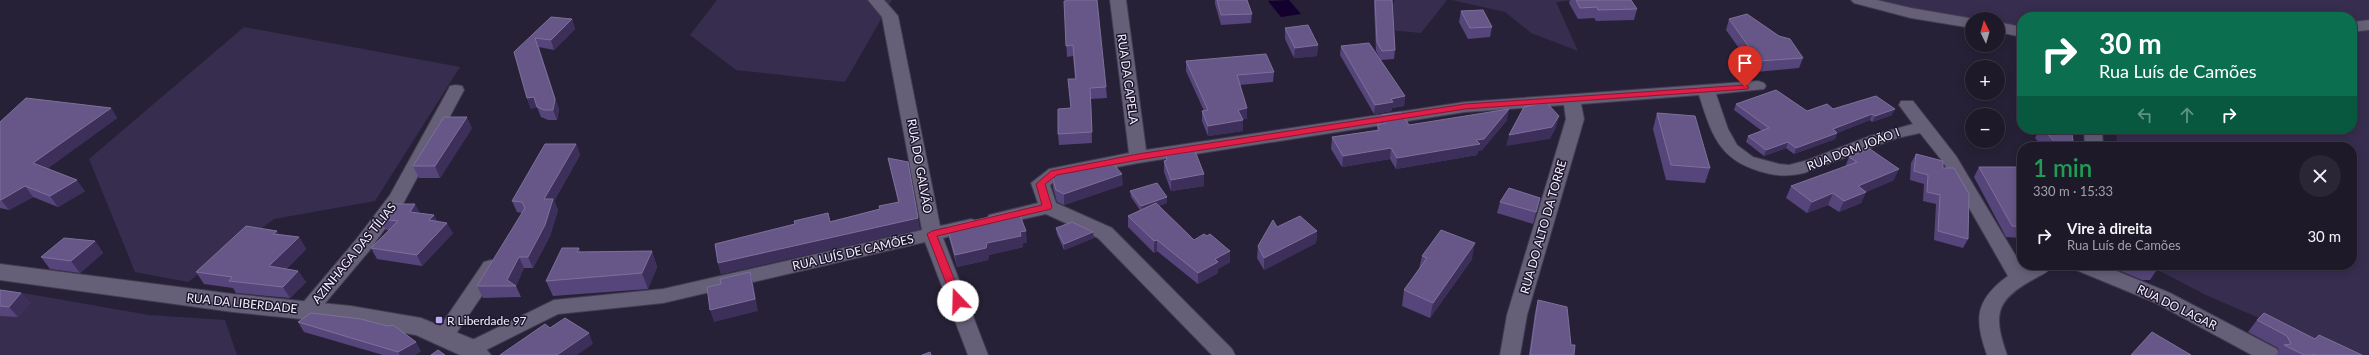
<!DOCTYPE html>
<html lang="pt">
<meta charset="utf-8">
<style>
:root{--surface:#1d1929;--page:#2a2635;--text:#f1f3f6;--muted:#a0a0a8;--line:#3b3846}
body{margin:0;font-family:Lato,sans-serif;background:var(--page);color:var(--text);height:100vh;display:flex;flex-direction:column;font-size:15px;white-space:nowrap}
*{box-sizing:border-box;margin:0}
p{font-size:13px;color:var(--muted)}
.icon{flex:none;width:22px;height:22px;fill:none;stroke:currentColor;stroke-width:2;stroke-linecap:round;stroke-linejoin:round}
.map{position:relative;flex:1;overflow:hidden}
.drawer{position:absolute;left:2017px;top:142px;width:340px;height:128px;display:flex;flex-direction:column;background:var(--surface);border-radius:16px;box-shadow:0 2px 10px #0003,0 0 0 1px var(--line)}
.drawer>*{flex:none}
.banner{position:absolute;left:2017px;top:12px;width:340px;height:122px;border-radius:16px;box-shadow:0 2px 10px #0003,0 0 0 1px var(--line);background:#0b6e4f;color:#fff;overflow:hidden}
.needle{width:26px;rotate:355deg}
.fabs{position:absolute;left:1965px;top:12px;display:grid;gap:8px}
.fabs a{display:grid;place-items:center;width:40px;height:40px;border-radius:50%;background:var(--surface);box-shadow:0 2px 10px #0003,0 0 0 1px var(--line);font-size:20px}
.pin{position:absolute;display:grid;place-items:center;width:34px;height:34px;color:#fff;margin:-41px -17px;border-radius:50% 50% 50% 0;rotate:-45deg;box-shadow:0 0 4px #0007}
.pin .icon{rotate:45deg}
.me{position:absolute;width:44px;margin:-22px;rotate:339deg;stroke-linejoin:round;filter:drop-shadow(0 0 3px #0008)}
.turn{display:flex;align-items:center;gap:14px;height:84px;padding:0 16px;font-size:18px}
.turn .icon{width:52px;height:52px;stroke-width:2.5}
.turn b{display:block;font-size:28px;line-height:34px}
.lanes{display:flex;align-items:center;height:38px;padding:0 16px;background:#0003;justify-content:center;gap:20px;direction:ltr}
.lanes .off{opacity:.35}
.round{display:grid;place-items:center;flex:none;width:42px;height:42px;border-radius:21px;background:var(--page)}
.overview{display:flex;align-items:center;justify-content:space-between;height:68px;padding:0 16px}
h1{font-size:24px;font-weight:600;line-height:30px;color:#1e9e55}
ul{padding:0;list-style:none}
li{display:flex;align-items:center;gap:12px;height:52px;padding:0 16px}
li div{flex:1}
li b{display:block;font-size:15px}
li em{font-style:normal}
.map>svg:first-child{display:block}
</style>
<div class="map">
<svg width="2369" height="355" viewBox="0 0 2369 355">
<rect width="100%" height="100%" fill="#272137"/>
<g fill="#372d4f">
<path d="M717 0H892L845 82 736 70 690 35Z"/>
<path d="M1395 0H1447L1421 33 1377 29Z"/>
<path d="M1452 0H1575L1556 2 1578 51 1531 33 1505 12Z"/>
<path d="M1867 0H2369V355H2344L2206 295 2148 265H2352V147H2117L2116 129H2352V17H2022V30L1998 26V19H1972V21Z"/>
<path d="M244 27 460 67 375 201 274 219 188 282 135 272 89 159Z"/>
<path d="M0 289 149 315 225 320 237 355H0Z"/>
</g>
<path fill="#13002e" d="M1289 0 1301 14 1281 17 1268 1Z"/>
<g fill="none" stroke-linecap="round" stroke-linejoin="round">
<g stroke="#423d4f" stroke-width="2">
<g id="minor">
<path d="M868 0H884L898 16 940 226 971 219 978 221 980 225 978 229 943 238 988 355H968L925 242 663 303 558 314 478 354H464L461 349 464 344 554 300 663 289 922 230 882 17Z"/>
<path d="M1110 0H1126L1146 150 1465 102 1758 81 1764 83 1766 86 1764 89 1716 94 1728 129 1737 145 1753 157 1779 164 1789 165 1808 160 1870 136 1913 124 1899 105 1901 101H1913L1956 156 2023 268 2028 265H2054C2049 272 2041 275 2034 279 1995 300 1993 315 2007 355H1987C1974 319 1975 300 2008 276L1943 162 1920 133 1897 138 1804 173C1788 177 1774 176 1759 171 1718 159 1711 132 1699 95L1581 104 1584 119 1527 315 1520 355H1500L1507 315 1566 119 1564 105 1465 112 1138 163 1060 178 1050 185 1056 203 1112 228 1232 349 1235 355H1212L1098 238 1046 214 996 225 989 223 987 219 989 215 1038 203 1031 183 1049 169 1129 153Z"/>
<path d="M1851 0H1877L1911 8 1975 19H1972V28L1911 18 1854 3Z"/>
<path d="M2369 20V30L2352 32V22Z"/>
<path d="M1998 22 2022 27V37L1998 32Z"/>
<path d="M456 85 462 86 464 90 404 202 369 251 315 315 308 317 301 315 298 310 301 305 355 241 390 195 448 90 450 86Z"/>
<path d="M2084 129H2102L2103 147H2085Z"/>
<path d="M491 260 498 262 501 267 498 272 451 341 444 344 437 341 434 336 437 331 484 262Z"/>
<path d="M2073 265H2102L2170 293 2277 349 2280 355H2252L2156 303 2076 270Z"/>
</g>
</g>
<g stroke="#423d4f" stroke-width="2">
<path id="tertiary" d="M0 264 233 294 351 306 421 318 480 342 491 355H460L416 335 351 324 233 312 0 280Z"/>
</g>
<use href="#minor" fill="#655f78" fill-rule="evenodd"/>
<use href="#tertiary" fill="#655f78" fill-rule="evenodd"/>
</g>
<g fill="#56457a">
<path d="M1215 0H1247L1252 14 1251 23 1221 25 1215 4Z"/>
<path d="M1374 0H1392L1395 50 1394 59 1381 60 1376 51 1374 4Z"/>
<path d="M1570 0H1631L1637 9 1634 20 1596 21 1594 18 1578 19 1569 3Z"/>
<path d="M1064 1 1106 87 1107 98 1091 99 1092 143 1059 145 1058 134 1071 108 1068 79H1075L1073 56 1067 57Z"/>
<path d="M1461 11 1492 27 1490 37 1468 39 1459 22Z"/>
<path d="M551 17 572 19 575 29 554 50 539 47 559 110 557 120H548L541 117 537 107 531 109 527 98 514 52Z"/>
<path d="M1729 19 1779 36 1803 58 1799 68 1756 72 1726 30Z"/>
<path d="M1285 28 1318 45 1317 56 1294 58 1285 39Z"/>
<path d="M1341 46 1405 96 1404 106 1392 108V111L1374 114 1340 55Z"/>
<path d="M1186 61 1274 72 1273 82 1240 85 1247 119H1243V131L1208 136 1202 121V111H1204L1186 71Z"/>
<path d="M1736 104 1807 111 1833 109 1892 115 1872 122 1870 120 1837 133 1835 139 1794 154 1786 148 1764 156 1746 142 1748 136 1762 131 1734 110Z"/>
<path d="M111 108 117 118 48 168 85 191 58 207 33 197 9 210 0 208V122Z"/>
<path d="M1657 113 1710 168 1705 183 1666 180 1653 129Z"/>
<path d="M1382 115 1409 125 1507 120 1482 150 1478 151 1477 155 1396 169 1390 159 1342 167 1331 149 1332 137 1377 130V125L1381 124Z"/>
<path d="M472 128 440 178H419L413 166Z"/>
<path d="M2040 129H2051L2074 147H2043L2035 138Z"/>
<path d="M576 144 580 155 554 201 558 210 550 236 533 268H524L516 286 521 297 483 298 477 286 522 213 517 212 512 201Z"/>
<path d="M1916 154 1943 168 1968 239 1963 248 1934 240 1936 204 1923 201 1924 184 1910 180 1911 163Z"/>
<path d="M1166 156 1204 174V186L1171 191 1164 172V161L1166 160Z"/>
<path d="M1849 157 1894 180 1866 192 1861 203 1839 212 1828 205 1807 213 1786 198 1791 186 1845 167Z"/>
<path d="M888 158 920 229 721 274 718 263 795 224 831 221 880 209 898 202Z"/>
<path d="M1979 167H2022V238L2006 237 1974 177Z"/>
<path d="M1052 176 1123 185 1064 205 1057 202 1053 188Z"/>
<path d="M1130 191 1167 203 1159 206 1194 240 1207 236 1230 251V262L1218 269V273L1198 284 1157 251 1154 253 1128 227V216L1140 210 1131 197Z"/>
<path d="M1540 198 1533 224 1497 213 1500 202Z"/>
<path d="M420 213 434 215 437 221 453 233 422 266 377 259 371 248 389 230H386L380 219Z"/>
<path d="M947 227 1027 242 1022 244 1023 247 989 255 988 260 957 267 949 238Z"/>
<path d="M1277 227 1317 231 1316 243 1264 270 1257 258 1258 246Z"/>
<path d="M1056 228 1094 238 1064 250 1057 234Z"/>
<path d="M279 234 299 237 306 249 286 269 298 271 306 282 290 298 236 293 233 288 204 284 196 272Z"/>
<path d="M95 241 103 253 80 273 50 269 41 257Z"/>
<path d="M579 248 581 252 652 251 657 267 648 289 553 296 546 281Z"/>
<path d="M1422 256 1472 259 1430 318 1402 306 1404 290 1419 269Z"/>
<path d="M2109 265H2156L2158 268 2150 280H2142L2111 267Z"/>
<path d="M0 290 21 293 30 303 18 317 0 316Z"/>
<path d="M1538 300 1571 345 1574 355H1529L1535 312Z"/>
<path d="M2257 320 2315 339 2362 355H2276L2279 351 2278 348 2248 332Z"/>
<path d="M298 322 421 351 415 355H383L304 332Z"/>
</g>
<g fill="#3c2f59">
<path d="M572 19 575 29 554 50 551 40Z"/>
<path d="M535 38 559 110 557 120 553 110Z"/>
<path d="M1318 45 1317 56 1294 58 1295 48Z"/>
<path d="M1405 96 1404 106 1392 108V111L1374 114 1375 105 1391 99Z"/>
<path d="M534 97 538 107 531 109 527 98Z"/>
<path d="M111 108 117 118 41 173 33 163Z"/>
<path d="M1247 108V119L1238 120V110Z"/>
<path d="M1509 109 1507 120 1482 150 1478 151 1477 155 1396 169 1397 158Z"/>
<path d="M1895 109 1892 115 1872 122 1875 116Z"/>
<path d="M1872 114 1870 120 1837 133 1835 139 1794 154 1796 148 1833 129Z"/>
<path d="M1559 116 1556 128 1550 139 1506 146 1509 135Z"/>
<path d="M467 117 472 128 440 178 435 166Z"/>
<path d="M1243 120V131L1208 136V126Z"/>
<path d="M1788 142 1786 148 1764 156 1766 150Z"/>
<path d="M576 144 580 155 554 201 558 210 550 236 533 268 528 257 544 199Z"/>
<path d="M1391 148 1390 159 1342 167 1343 156Z"/>
<path d="M1899 169 1894 180 1866 192 1861 203 1839 212 1844 201 1858 186Z"/>
<path d="M1122 174 1123 185 1064 205V194Z"/>
<path d="M1204 174V186L1171 191V180Z"/>
<path d="M77 180 85 191 58 207 50 196Z"/>
<path d="M25 186 33 197 9 210 1 200Z"/>
<path d="M1833 193 1828 205 1807 213 1812 202Z"/>
<path d="M1167 197V203L1142 212 1141 206Z"/>
<path d="M415 204 421 214 410 212Z"/>
<path d="M434 215 439 226 429 220Z"/>
<path d="M918 218 920 229 721 274 718 263Z"/>
<path d="M447 223 453 233 422 266 417 255Z"/>
<path d="M277 231 284 242 273 234Z"/>
<path d="M1026 231 1027 242 1022 244 1023 247 989 255 988 260 957 267 955 255 987 243Z"/>
<path d="M1317 231 1316 243 1264 270V258Z"/>
<path d="M1093 232 1094 238 1064 250V244Z"/>
<path d="M299 237 306 249 276 278 269 266Z"/>
<path d="M1157 240V251L1154 253V241Z"/>
<path d="M95 241 103 253 80 273 71 261Z"/>
<path d="M1475 243 1472 259 1430 318 1433 303Z"/>
<path d="M579 248 586 264 577 252Z"/>
<path d="M652 251 657 267 648 289 642 273Z"/>
<path d="M1230 251V262L1218 269V273L1198 284V273L1215 259Z"/>
<path d="M519 257 524 268 516 286 507 280Z"/>
<path d="M298 271 306 282 290 298 283 287Z"/>
<path d="M750 272 753 283 758 311 714 322 710 310Z"/>
<path d="M21 293 30 303 18 317 9 307Z"/>
<path d="M589 333 593 344 577 355H557Z"/>
<path d="M416 342 421 351 415 355H400L398 352Z"/>
</g>
<g fill="#675788" stroke="#7d709a">
<path d="M1066 0H1097L1106 87 1090 88 1092 132 1058 134V109L1071 108 1068 79H1076L1073 45 1066 46 1064 1H1066Z"/>
<path d="M1217 0H1247L1252 14 1221 15Z"/>
<path d="M1375 0H1392L1395 50 1382 51 1377 42Z"/>
<path d="M1576 0H1631L1637 9 1598 10 1597 7 1580 8Z"/>
<path d="M1483 10 1492 27 1470 28 1461 11Z"/>
<path d="M1747 14 1779 36 1790 39 1803 58 1759 61 1729 19Z"/>
<path d="M551 17 572 19 551 40 535 38 555 99 553 110H544L537 107 534 97 527 98 514 52Z"/>
<path d="M1308 25 1318 45 1295 48 1285 28Z"/>
<path d="M1369 43 1405 96 1391 99 1393 102 1375 105 1341 46Z"/>
<path d="M1266 54 1274 72 1237 75 1247 108 1238 110 1243 120 1208 126 1202 111 1208 110 1186 61Z"/>
<path d="M1776 90 1807 111 1827 104 1833 109 1876 96 1895 109 1875 116 1872 114 1833 129 1837 133 1796 148 1788 142 1766 150 1748 136 1769 128 1736 104Z"/>
<path d="M26 98 111 108 33 163 77 180 50 196 25 186 1 200H0V122Z"/>
<path d="M1546 102 1559 116 1552 127 1509 135 1524 107Z"/>
<path d="M1509 109 1484 139 1476 140 1480 144 1397 158 1391 148 1343 156 1332 137 1380 130 1377 125 1386 123 1382 115 1401 112 1409 125Z"/>
<path d="M1657 113 1695 116 1710 168 1671 165Z"/>
<path d="M444 117H467L435 166H413Z"/>
<path d="M2043 129H2051L2072 134 2074 147H2059Z"/>
<path d="M545 144H576L544 199H553L545 225 528 257H519L507 280 516 286H477L525 208 522 202 512 201Z"/>
<path d="M1870 149 1899 169 1858 186 1866 192 1844 201 1833 193 1812 202 1791 186 1857 162 1849 157Z"/>
<path d="M1195 151 1204 174 1171 180 1164 161 1167 160 1166 156Z"/>
<path d="M1916 154 1943 161V168H1954L1969 194 1968 239 1938 231 1940 195 1927 192 1928 175 1914 171Z"/>
<path d="M888 158 908 162 918 218 718 263 715 244 795 224 794 221 828 213 830 222 880 209 879 206 899 202Z"/>
<path d="M1109 159 1122 174 1064 194 1056 190 1052 176Z"/>
<path d="M1979 167H2022V227L2012 226Z"/>
<path d="M1157 183 1167 197 1141 206 1130 191Z"/>
<path d="M1509 188 1540 198 1536 212 1500 202Z"/>
<path d="M1156 203 1194 240 1204 234 1207 236 1210 234 1230 251 1215 259 1218 262 1198 273 1157 240 1154 241 1128 216Z"/>
<path d="M391 204H415L410 212 434 215 429 220 447 223 417 255 371 248 398 221 380 219Z"/>
<path d="M1018 210 1026 231 1020 232 1021 236 987 243 986 248 955 255 947 227Z"/>
<path d="M1300 216 1317 231 1264 258 1258 246 1273 220 1277 227Z"/>
<path d="M1072 222 1093 232 1064 244 1056 228Z"/>
<path d="M246 226 277 231 273 234 299 237 269 266 298 271 283 287 229 281 232 277 196 272Z"/>
<path d="M1441 230 1475 243 1433 303 1404 290 1427 258 1422 256Z"/>
<path d="M64 238 95 241 71 261 41 257Z"/>
<path d="M562 248H579L577 252 652 251 642 273 546 281Z"/>
<path d="M2142 265H2156L2158 268H2150Z"/>
<path d="M750 272 755 299 710 310 707 287 721 284 720 279Z"/>
<path d="M0 290 21 293 9 307 0 306Z"/>
<path d="M1538 300 1567 307 1571 345H1575L1574 355H1530Z"/>
<path d="M311 313 361 319 387 326 393 325 416 342 398 352 298 322Z"/>
<path d="M2264 313 2315 339 2319 335 2362 355H2316L2314 354 2313 355H2304L2284 345 2291 344 2287 336 2257 320Z"/>
<path d="M565 318 589 333 557 355H500L545 324 550 328Z"/>
<path d="M2152 332 2191 355H2131Z"/>
<path d="M438 350 445 355H431Z"/>
<path d="M930 352 931 355H922Z"/>
</g>
<path fill="#e11d48" stroke="#92132f" d="M1745 85 1749 87 1748 89 1465 109 1138 160 1057 175 1045 184 1052 207 1051 209 937 236 963 301 958 305 953 301 927 234 932 231 1042 205 1036 184 1051 171 1138 154 1465 104Z"/>
<rect fill="#bea9f4" stroke="#1e172d" stroke-width="1.5" x="435" y="316" width="8" height="8" rx="2"/>
<g text-anchor="middle" dominant-baseline="central" stroke-width="3" stroke-linejoin="round" paint-order="stroke">
<g font-size="12" fill="#f4f1fd" stroke="#1e172d">
<text transform="translate(1128 79) rotate(82)">RUA DA CAPELA</text>
<text transform="translate(1853 149) rotate(-21)">RUA DOM JOÃO I</text>
<text transform="translate(920 166) rotate(80)">RUA DO GALVÃO</text>
<text transform="translate(1543 227) rotate(-74)">RUA DO ALTO DA TORRE</text>
<text transform="translate(853 252) rotate(-13)">RUA LUÍS DE CAMÕES</text>
<text transform="translate(354 253) rotate(-51)">AZINHAGA DAS TÍLIAS</text>
<text transform="translate(242 303) rotate(6)">RUA DA LIBERDADE</text>
<text transform="translate(2177 307) rotate(26)">RUA DO LAGAR</text>
</g>
<g font-size="12" fill="#f4f1fd" stroke="#1e172d" text-anchor="start">
<text x="447" y="320">R Liberdade 97</text>
</g>
</g>
</svg>
<div class="fabs">
<a><svg class="needle" viewBox="-14 -14 28 28"><path d="M0-13l5 13h-10z" fill="#e53935"/><path d="M0 13l5-13h-10z" fill="#a0a0a8"/></svg></a>
<a>+</a>
<a>−</a>
</div>
<div class="pin" style="left:1745px;top:87px;background:#d93025"><svg class="icon" aria-label="arrive" viewBox="0 0 24 24"><path d="M6 21V4h12l-3 4 3 4H6"/></svg></div>
<svg class="me" style="left:958px;top:301px" viewBox="-20 -20 40 40"><circle r="19" fill="#fff"/><path d="M0-13L10 11 0 6-10 11z" fill="#e11d48"/></svg>
<div class="banner">
<div class="turn"><svg class="icon" aria-label="right" viewBox="0 0 24 24"><path d="M7 20v-9h11M14 6l5 5-5 5"/></svg><div><b>30 m</b>Rua Luís de Camões</div></div>
<div class="lanes"><svg class="icon off" aria-label="left" viewBox="0 0 24 24"><path d="M17 20v-9H6M10 6l-5 5 5 5"/></svg><svg class="icon off" aria-label="ahead" viewBox="0 0 24 24"><path d="M12 20V5M6 11l6-6 6 6"/></svg><svg class="icon" aria-label="right" viewBox="0 0 24 24"><path d="M7 20v-9h11M14 6l5 5-5 5"/></svg></div>
</div>
<section class="drawer">
<div class="overview"><div><h1>1 min</h1><p>330 m · 15:33</p></div><a class="round"><svg class="icon" aria-label="close" viewBox="0 0 24 24"><path d="M6 6l12 12M18 6L6 18"/></svg></a></div>
<ul>
<li><svg class="icon" aria-label="right" viewBox="0 0 24 24"><path d="M7 20v-9h11M14 6l5 5-5 5"/></svg><div><b>Vire à direita</b><p>Rua Luís de Camões</p></div><em>30 m</em></li>
</ul>
</section>
</div>
